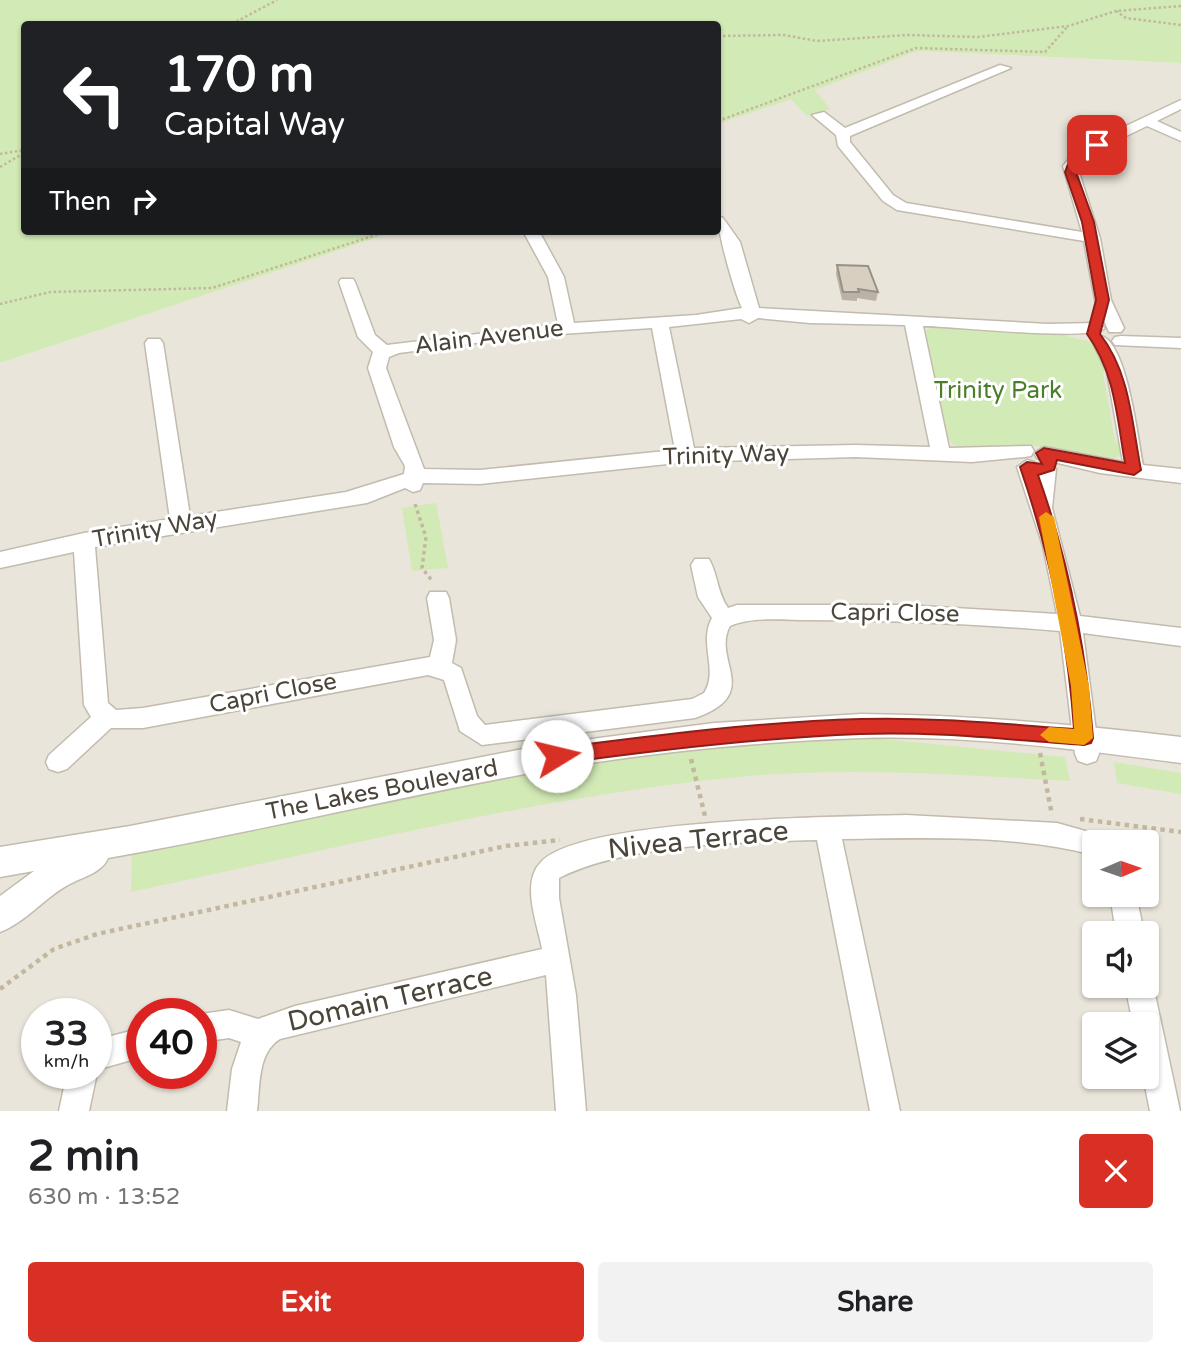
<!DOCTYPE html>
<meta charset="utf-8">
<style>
:root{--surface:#fff;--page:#f2f2f2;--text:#202124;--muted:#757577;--accent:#d93025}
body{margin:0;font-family:"Varela Round",sans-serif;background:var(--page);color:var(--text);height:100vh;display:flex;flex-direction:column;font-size:26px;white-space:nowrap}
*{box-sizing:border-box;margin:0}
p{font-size:23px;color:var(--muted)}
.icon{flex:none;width:38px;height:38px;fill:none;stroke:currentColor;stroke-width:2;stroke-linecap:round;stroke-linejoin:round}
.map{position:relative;height:1111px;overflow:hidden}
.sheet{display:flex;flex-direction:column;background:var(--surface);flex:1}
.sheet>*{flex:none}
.top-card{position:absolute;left:21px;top:21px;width:700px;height:214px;border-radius:7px;box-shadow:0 2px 5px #0004;background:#202124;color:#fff;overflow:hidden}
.needle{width:46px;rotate:88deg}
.controls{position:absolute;left:1082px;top:830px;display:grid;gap:14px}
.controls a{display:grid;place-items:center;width:77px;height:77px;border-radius:7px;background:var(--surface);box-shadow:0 2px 5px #0004;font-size:35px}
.speed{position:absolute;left:21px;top:998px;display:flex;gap:14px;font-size:35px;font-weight:700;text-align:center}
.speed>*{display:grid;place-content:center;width:91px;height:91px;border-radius:50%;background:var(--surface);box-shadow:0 2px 5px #0004;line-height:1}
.speed small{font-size:18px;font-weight:400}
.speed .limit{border:10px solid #d22;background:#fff;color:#111}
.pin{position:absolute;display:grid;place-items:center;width:60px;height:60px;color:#fff;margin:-30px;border-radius:14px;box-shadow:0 4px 10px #0006}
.me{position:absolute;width:77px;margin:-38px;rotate:81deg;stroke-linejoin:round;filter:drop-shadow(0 0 5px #0008)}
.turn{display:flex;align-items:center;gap:24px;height:147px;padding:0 28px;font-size:32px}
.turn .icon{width:91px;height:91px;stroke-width:2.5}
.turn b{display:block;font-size:49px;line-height:60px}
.then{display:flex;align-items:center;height:66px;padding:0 28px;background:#0003;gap:14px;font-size:26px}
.round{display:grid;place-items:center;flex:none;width:74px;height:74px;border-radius:7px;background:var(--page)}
.summary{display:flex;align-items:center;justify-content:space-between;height:119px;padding:0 28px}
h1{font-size:42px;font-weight:800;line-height:52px}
.action{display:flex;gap:14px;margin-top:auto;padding:14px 28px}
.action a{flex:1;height:80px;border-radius:7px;background:var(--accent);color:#fff;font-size:28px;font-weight:800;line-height:80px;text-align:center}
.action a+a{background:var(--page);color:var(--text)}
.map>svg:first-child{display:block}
</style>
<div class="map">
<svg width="1181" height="1111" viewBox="0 0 1181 1111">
<rect width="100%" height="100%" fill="#f6f3ec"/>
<path fill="#eae5da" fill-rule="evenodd" d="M918 51 1181 63V1111H0V363L397 231H718V124ZM1094 842H1146V894H1094ZM1094 933H1146V985H1094ZM37 1013H96V1073H37ZM142 1013H201V1073H142ZM1094 1024H1146V1076H1094Z"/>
<g fill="#d2eab5">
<path d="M0 0H1181V63L918 51 815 90 830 109 807 116 791 99 718 124V24H24V231H397L0 363Z"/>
<path d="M937 326 1062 335 1096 343 1108 367 1103 373 1115 441 1122 445 1121 455 1111 460 1029 445 1015 448 962 449 953 444 945 435 925 335 927 329Z"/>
<path d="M436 503 448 568 412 571 402 508Z"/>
<path d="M882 739 1065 757 1070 781C963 775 855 767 749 776 545 794 332 850 131 892L132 848 550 767 746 742Z"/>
<path d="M1114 762 1181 773V794L1117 783Z"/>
</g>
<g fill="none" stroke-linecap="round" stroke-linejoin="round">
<g stroke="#c2bbae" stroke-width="3">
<g id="minor">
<path d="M1000 65 1011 68 850 136V142L893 195 906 203 1082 232 1063 166 1077 149 1181 100V109L1157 121 1181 132V141L1147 126 1087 155 1077 166 1100 238 1111 300 1124 328 1121 332H1109L1095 300 1084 241 897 210 883 201 838 146 836 135 812 115 824 112 845 128Z"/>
<path d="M718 216 723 218 740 242 759 308 1048 324 1096 323 1105 328C1092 342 951 326 923 326L949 448 1031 446 1034 451 1031 456 1024 457 972 462 856 457 686 462 480 484 423 483 420 490 413 492 405 488 367 503 95 547 108 703 116 710 143 708 430 657 434 640 427 598 430 592H446L449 598 456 640 452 663 461 668 477 716 485 725 692 699 704 693C719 670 698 643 712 618L698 597 691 565 695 559H709C718 575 717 592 728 608L737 605H904L1057 614 1043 546 1017 467 1027 460 1034 462 1037 468 1046 462 1056 469 1052 508 1080 616 1181 628V646L1083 633 1099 754 1096 761 1087 764 1078 761 1075 754 1060 631C976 624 893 620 809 620 785 620 752 616 730 626 711 660 764 694 695 718L482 745 460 731 444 680 428 675 143 728H111L67 769 58 772 49 769 46 762 49 755 91 717 84 705 74 552 0 568V552L84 533 170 519 145 343 148 339H160L163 343 190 516 346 492 404 474 405 466 394 447 368 368 373 352 358 337 339 282 341 279H353L355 282 375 335 387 345 558 324 548 277 523 231H539L564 277 574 323 696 315 742 308C734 291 717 231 718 216ZM758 318 810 323 905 325 930 447 856 445 694 448 669 327 741 319 749 323ZM652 328 675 450 480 470 424 469 386 368 389 357 399 353 530 336Z"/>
<path d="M1101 336C1127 342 1138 440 1143 465L1181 469V483L1100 473 1037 458 1034 453 1044 447 1123 462 1107 372 1092 341Z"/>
<path d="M1121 336 1181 338V348L1115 345 1112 341 1115 337Z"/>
<path d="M906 815 1057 823 1103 836 1106 842H1094V855C1012 834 926 838 842 839L900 1111H870L817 840C741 842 626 844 559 878V898L576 995 586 1111H556L546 975 280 1039C257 1053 260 1087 257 1111H227L232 1069 241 1042 229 1038 201 1042V1014L229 1010 258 1019 295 1006 542 949C538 925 520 883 541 862 583 818 840 817 906 815Z"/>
<path d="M1110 894H1136L1144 933H1116Z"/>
<path d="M1146 974 1153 985 1180 1111H1150L1143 1076H1146V1024H1133L1125 985H1146Z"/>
<path d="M142 1028V1057L96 1070V1040Z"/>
<path d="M96 1072 97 1073 89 1111H59L67 1073Z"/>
</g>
</g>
<g stroke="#c2bbae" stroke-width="3">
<path id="tertiary" d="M861 714C968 715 1074 724 1181 737V763C1075 749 967 735 861 738 753 742 642 753 536 772 393 798 251 833 108 858 102 873 82 877 68 885 44 898 26 922 0 932V896L34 871 0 877V847L130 826 538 746 714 723Z"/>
</g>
<g stroke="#c4b79f" stroke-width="2.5" stroke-dasharray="2.5 2.5" stroke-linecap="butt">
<path d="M1181 6 1116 11 1126 18 1181 25"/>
<path d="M232 24 277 0"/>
<path d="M718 36 784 35 817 41 907 35 978 37 1068 26 1116 11"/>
<path d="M718 121 916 48 1045 52 1068 26"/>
<path d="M0 154 24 150"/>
<path d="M0 167 24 153"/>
<path d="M0 304 50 292 212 288 388 231"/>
</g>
<path stroke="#c4b79f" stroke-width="3.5" stroke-dasharray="3.5 3.5" stroke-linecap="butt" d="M415 504 426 537 422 568 433 582"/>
<g stroke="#c4b79f" stroke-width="4.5" stroke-dasharray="4.5 4.5" stroke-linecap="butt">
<path d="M1040 753 1052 815"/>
<path d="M691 759 705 816"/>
<path d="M1080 819 1181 832"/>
<path d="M0 989 54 949 97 934 506 846 560 840"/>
</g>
<use href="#minor" fill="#fff" fill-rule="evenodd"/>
<use href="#tertiary" fill="#fff" fill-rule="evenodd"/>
</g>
<path fill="#bab2a6" d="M837 265 878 292 876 301 857 298V301L842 300 836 274Z"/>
<path fill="#d8cfc1" stroke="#979187" stroke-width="2" d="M837 265 868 266 878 292 858 289 859 292H843Z"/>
<path fill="#d93025" stroke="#8d1f18" stroke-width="2" d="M1097 141 1103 145 1101 147 1081 158 1076 172 1094 222 1109 300 1100 334C1130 372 1132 424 1141 470L1134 475 1057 460 1054 470 1038 475C1068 559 1086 649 1093 738L1091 743 1084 745C1010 740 935 731 860 734 758 738 657 750 557 764L550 762 548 756 550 750 557 748C657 735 759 722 861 719 932 717 1003 724 1074 729 1068 641 1049 551 1020 467L1027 462 1042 464 1036 453 1044 448 1125 463C1117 418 1115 372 1087 334L1096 300 1082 222 1065 172 1072 154Z"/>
<path fill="#f59e0b" d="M1046 512 1054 517 1089 686 1093 738 1084 745 1049 742 1040 735 1049 727 1074 729 1071 686 1039 517Z"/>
<g text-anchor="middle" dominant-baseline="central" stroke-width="6" stroke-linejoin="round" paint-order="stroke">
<g font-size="24" fill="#4b4439" stroke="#fff">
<text transform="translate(489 337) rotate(-7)">Alain Avenue</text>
<text transform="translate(726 455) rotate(-2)">Trinity Way</text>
<text transform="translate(155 529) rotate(-10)">Trinity Way</text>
<text transform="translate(895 613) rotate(1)">Capri Close</text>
<text transform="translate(273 693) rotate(-11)">Capri Close</text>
<text transform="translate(382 790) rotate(-11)">The Lakes Boulevard</text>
</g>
<g font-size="24" fill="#4a7f2a" stroke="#fff">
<text x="998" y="390">Trinity Park</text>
</g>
<g font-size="28" fill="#4b4439" stroke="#fff">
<text transform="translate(698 840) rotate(-6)">Nivea Terrace</text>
<text transform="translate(390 999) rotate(-13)">Domain Terrace</text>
</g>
</g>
</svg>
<div class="controls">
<a><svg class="needle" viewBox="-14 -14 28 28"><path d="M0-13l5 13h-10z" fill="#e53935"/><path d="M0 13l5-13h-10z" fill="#757577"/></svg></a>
<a><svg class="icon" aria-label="sound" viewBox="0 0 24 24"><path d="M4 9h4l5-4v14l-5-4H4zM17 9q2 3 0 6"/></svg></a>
<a><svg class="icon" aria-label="layers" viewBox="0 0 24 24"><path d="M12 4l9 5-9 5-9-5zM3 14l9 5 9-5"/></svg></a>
</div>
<div class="speed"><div>33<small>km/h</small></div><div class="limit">40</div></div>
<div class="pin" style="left:1097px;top:145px;background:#d93025"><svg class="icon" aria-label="arrive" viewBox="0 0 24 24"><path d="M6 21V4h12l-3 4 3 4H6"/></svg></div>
<svg class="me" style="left:557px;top:756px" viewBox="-20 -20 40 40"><circle r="19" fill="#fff"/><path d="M0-13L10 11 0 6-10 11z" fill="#d93025"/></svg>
<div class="top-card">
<div class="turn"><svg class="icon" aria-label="left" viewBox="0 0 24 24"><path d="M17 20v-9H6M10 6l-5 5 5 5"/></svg><div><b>170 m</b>Capital Way</div></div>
<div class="then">Then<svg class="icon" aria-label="right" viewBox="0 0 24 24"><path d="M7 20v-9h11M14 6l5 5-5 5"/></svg></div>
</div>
</div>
<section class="sheet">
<div class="summary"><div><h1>2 min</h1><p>630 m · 13:52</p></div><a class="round" style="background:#d93025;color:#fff"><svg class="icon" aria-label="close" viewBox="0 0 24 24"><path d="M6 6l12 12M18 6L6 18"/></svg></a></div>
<div class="action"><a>Exit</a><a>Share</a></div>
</section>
